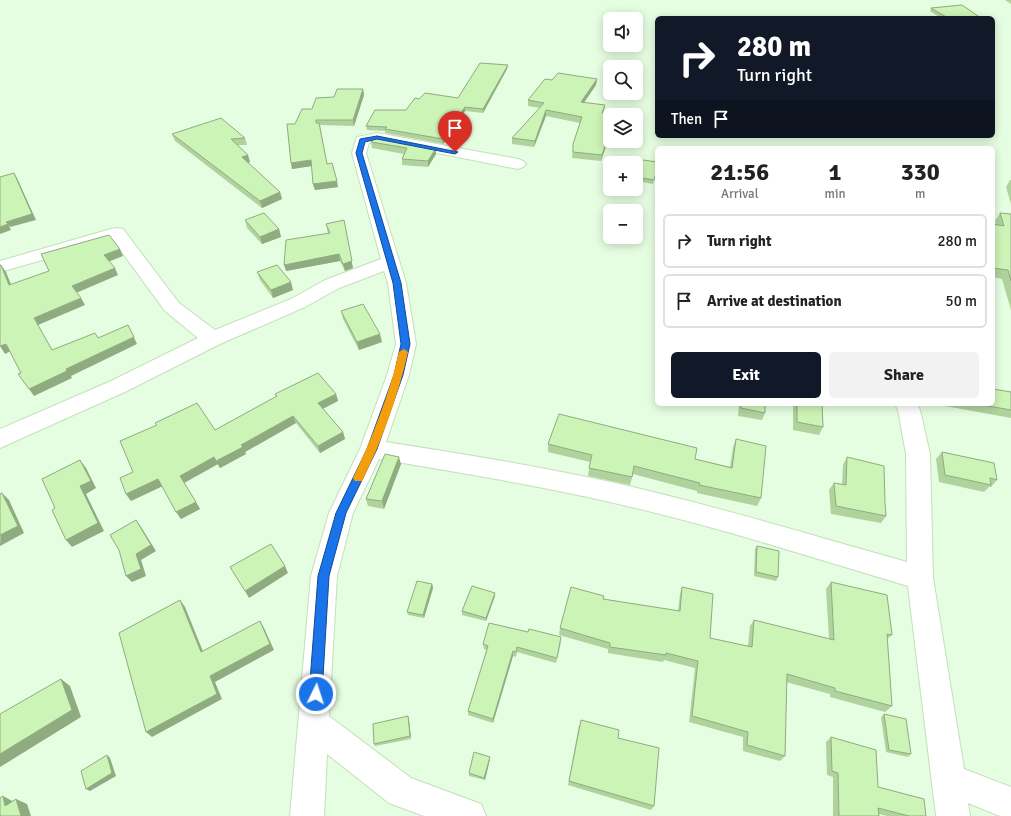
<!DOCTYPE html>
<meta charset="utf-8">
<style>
:root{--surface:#fff;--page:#f2f2f2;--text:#222;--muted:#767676;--line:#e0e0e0;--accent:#111827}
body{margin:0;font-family:Signika,sans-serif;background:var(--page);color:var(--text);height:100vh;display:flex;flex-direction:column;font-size:15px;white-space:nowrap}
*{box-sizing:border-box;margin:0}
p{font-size:13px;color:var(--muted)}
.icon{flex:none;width:22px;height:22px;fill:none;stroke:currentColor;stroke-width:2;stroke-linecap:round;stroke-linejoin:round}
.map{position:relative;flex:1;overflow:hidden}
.side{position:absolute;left:655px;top:146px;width:340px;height:260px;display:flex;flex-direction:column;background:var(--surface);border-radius:6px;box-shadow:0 2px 10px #0003}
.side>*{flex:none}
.guide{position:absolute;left:655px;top:16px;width:340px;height:122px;border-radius:6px;box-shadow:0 2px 10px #0003;background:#111827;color:#fff;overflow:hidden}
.controls{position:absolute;left:603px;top:12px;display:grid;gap:8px}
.controls a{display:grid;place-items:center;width:40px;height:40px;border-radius:6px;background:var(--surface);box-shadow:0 2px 10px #0003;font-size:20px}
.pin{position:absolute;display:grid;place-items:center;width:34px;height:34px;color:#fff;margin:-41px -17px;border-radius:50% 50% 50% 0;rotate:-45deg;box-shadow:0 0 4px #0007}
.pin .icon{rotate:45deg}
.me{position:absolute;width:44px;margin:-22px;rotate:4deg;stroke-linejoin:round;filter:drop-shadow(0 0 3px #0008)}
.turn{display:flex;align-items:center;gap:14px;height:84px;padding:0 16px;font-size:18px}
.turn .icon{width:52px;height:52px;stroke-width:2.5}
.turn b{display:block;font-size:28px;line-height:34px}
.then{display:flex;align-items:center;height:38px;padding:0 16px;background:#0003;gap:8px;font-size:15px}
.eta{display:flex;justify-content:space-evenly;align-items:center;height:68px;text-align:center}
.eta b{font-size:24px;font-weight:700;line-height:28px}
.primary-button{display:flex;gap:8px;margin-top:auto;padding:8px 16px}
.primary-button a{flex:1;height:46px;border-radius:6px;background:var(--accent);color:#fff;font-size:16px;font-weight:700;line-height:46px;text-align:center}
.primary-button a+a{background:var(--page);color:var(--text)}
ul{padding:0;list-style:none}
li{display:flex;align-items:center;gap:12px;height:54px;margin:0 8px 6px;padding:0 8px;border:2px solid var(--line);border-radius:6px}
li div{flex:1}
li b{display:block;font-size:15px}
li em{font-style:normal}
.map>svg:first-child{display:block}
</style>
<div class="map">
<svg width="1011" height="816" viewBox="0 0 1011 816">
<rect width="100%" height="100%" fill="#e5fde1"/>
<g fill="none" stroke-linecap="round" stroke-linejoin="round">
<g stroke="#c4e0b9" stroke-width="2">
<path id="minor" d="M377 133 518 159 523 161 526 164 523 167 518 169 377 141 369 143 366 153 406 283 416 344 409 375 386 442C462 454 539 466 615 483 713 505 810 535 907 562L906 454 898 410 895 404H917L920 410 930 454 933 578 964 769 1011 787V816H1000L968 803 970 816H936L908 586C810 557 713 525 614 503 536 485 457 472 379 459L353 513 337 576 329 716 411 778 481 804 486 816H424L389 803 327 754 324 816H290L311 576 329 513 360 449 387 375 396 344 388 283 384 271 339 288 305 307 220 344 127 391 0 448V429L111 381 198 338 165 311 113 240 0 272V261L111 229 117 228 123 229 179 303 215 330 291 299 325 280 381 259 352 153 357 137Z"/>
</g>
<use href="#minor" fill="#fff" fill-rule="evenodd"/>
</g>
<g fill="#b0d29d">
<path d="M1005 0H1011V4Z"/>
<path d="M931 8 981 18H941L930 11Z"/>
<path d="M508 65 507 69 483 113 465 111 443 144 385 133V131L367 130 366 126 406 110 458 98Z"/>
<path d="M597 79 596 85 584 103 605 105 603 113 610 114V120L606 131 609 137 601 161 572 158 573 144 580 123 546 116 534 147 512 144V138L540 108 528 106V100L552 80Z"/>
<path d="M363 89 364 95 354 126 320 125 327 164 338 187 315 190 313 184 312 166 292 169 291 163 312 109 334 97Z"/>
<path d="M172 134 245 138 247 145H238L250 162 248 163 280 192 282 199 262 208 175 141Z"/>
<path d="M371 142 436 148V154L428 167 402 165V159L404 154 372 148Z"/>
<path d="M657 162 653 184 637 181V177Z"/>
<path d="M1010 180H1011V204L1006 187Z"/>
<path d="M1000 213 1011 214V310L1002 279 993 277V224L996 225 995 221Z"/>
<path d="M245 220 279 229 281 237 262 244 247 228Z"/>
<path d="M326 224 353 268 345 271 340 261 286 271 328 234Z"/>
<path d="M257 272 293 290 273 298 260 280Z"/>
<path d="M341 311 382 342 359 350 343 319Z"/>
<path d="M1011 392V419V418L945 406V404H993Z"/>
<path d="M275 394H336L338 401 323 409 343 432 345 439 320 453 296 423 245 452 246 454 220 468 218 464 184 483 200 509 181 519 162 486 131 501 126 494 133 472 215 430 276 397Z"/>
<path d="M739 404H765V413L762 420 738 416Z"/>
<path d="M793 404H822L823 427 819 435 793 430Z"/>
<path d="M736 439 761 498 757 506 697 493V491L633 474 630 485 588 476 590 462 548 452V444L695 459 730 467 733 447Z"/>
<path d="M942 452 997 480 991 487H989L984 492 939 482 936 459Z"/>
<path d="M847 457 885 503 886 516 881 523 831 514 829 490 834 483 842 484 843 465Z"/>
<path d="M401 464 384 509 368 506 366 499Z"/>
<path d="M757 546 778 577 776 581 754 576 755 549Z"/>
<path d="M831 582 892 635 887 639 892 706 885 712 830 697V694L786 682 785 756 780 761 743 751V737L689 722 695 668 664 660 663 662 608 653V649L559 635 560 628 678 611 680 594 682 587 710 638 748 646 750 626 754 620 829 639 826 589Z"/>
<path d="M432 584 433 588 424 618 408 615 407 612Z"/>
<path d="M495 593V596L486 621 462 615V611Z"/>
<path d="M561 642 556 663 517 652 516 657 513 656 493 723 468 715V711L487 650 484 649 483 644Z"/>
<path d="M884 714 911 754 908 757 886 752 881 717Z"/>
<path d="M408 716 411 739 375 746 374 744Z"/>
<path d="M579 725 618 738 654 806 651 810 568 785Z"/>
<path d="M831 737 878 787 926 816H887L879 814V816H833V777L827 775 826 742Z"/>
<path d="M490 757V759L485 780 469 776V773Z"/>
</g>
<g fill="#90ab80">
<path d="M508 65 507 69 483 113V109Z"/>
<path d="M597 79 596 85 580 108 581 102Z"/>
<path d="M363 89 364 95 354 126 353 120Z"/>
<path d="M605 105 604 111 601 119 602 113Z"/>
<path d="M465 107V111L443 144V139Z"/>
<path d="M546 110V116L534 147 535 141Z"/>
<path d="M610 115V120L605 137V131Z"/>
<path d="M610 131 609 137 601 161 602 155Z"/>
<path d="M436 148V154L428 167V161Z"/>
<path d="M248 155 250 162 244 164 242 157Z"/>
<path d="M311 160 312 166 292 169 291 163Z"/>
<path d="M14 173 17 178 36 220 10 227 6 222Z"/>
<path d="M337 181 338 187 315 190 313 184Z"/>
<path d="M280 192 282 199 262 208 260 201Z"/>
<path d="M8 224 11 230 0 234V227Z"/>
<path d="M345 227 353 268 345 271 343 264Z"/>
<path d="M279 229 281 237 262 244 260 237Z"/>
<path d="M120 249 123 256 108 262 104 255Z"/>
<path d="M339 254 340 261 286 271 284 265Z"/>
<path d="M1 265 6 272 14 292 9 285Z"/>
<path d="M115 268 118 275 76 293 72 286Z"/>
<path d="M291 282 293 290 273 298 271 290Z"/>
<path d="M81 298 85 305 38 325 57 357 34 318Z"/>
<path d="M128 325 137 344 71 376 72 378 34 396 29 389 66 369Z"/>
<path d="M380 334 382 342 359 350 357 342Z"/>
<path d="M6 344 11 351 5 354 0 346Z"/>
<path d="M336 394 338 401 320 410 318 403Z"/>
<path d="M293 416 296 423 245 452 246 454 220 468 216 461 241 445Z"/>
<path d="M343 432 345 439 320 453 318 446Z"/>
<path d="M214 457 218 464 184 483 180 476Z"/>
<path d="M399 457 401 464 384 509 382 501Z"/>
<path d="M80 460 86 468 96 488 86 494 104 531 72 547 66 540 80 486Z"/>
<path d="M158 479 163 486 131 501 126 494Z"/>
<path d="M2 493 9 500 24 533 0 546Z"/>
<path d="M196 502 200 509 181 519 176 512Z"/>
<path d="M136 520 141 527 156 551 141 560 146 576 132 582 126 576 136 554Z"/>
<path d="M285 566 288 573 249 598 245 591Z"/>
<path d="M432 584 433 588 424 618 423 615Z"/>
<path d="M495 593V596L486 621V618Z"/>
<path d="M180 600 185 607 206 659 201 652Z"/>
<path d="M260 621 264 628 274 650 215 682 222 699 152 737 146 732 210 676Z"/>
<path d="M513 651V656L493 723V719Z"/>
<path d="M61 679 70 686 81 717 0 767V754Z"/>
<path d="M408 716 409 719 411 739 410 736Z"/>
<path d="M107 755 110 758 116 776 90 791 86 789Z"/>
<path d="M490 757V759L485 780 484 778Z"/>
<path d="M3 796 14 802 5 806Z"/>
<path d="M16 799 27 804 31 816H21Z"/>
</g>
<g fill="#cdf4b7" stroke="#90ab80">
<path d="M962 5 981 18H948L931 8Z"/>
<path d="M480 63 508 65 483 109 465 107 443 139 385 129 387 127 366 126 375 110H406L415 98 419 99 425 93 458 98Z"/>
<path d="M558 73 597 79 581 102 605 105 602 113 610 114 605 131H610L602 155 573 152V144L582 117 546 110 535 141 512 138 544 103 528 100 545 79 552 80Z"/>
<path d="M337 89H363L353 120H316V123H319L327 164 332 163 337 181 313 184 311 160 291 163 287 124H295L302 109H312L316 98 334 97Z"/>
<path d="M221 118 245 138 231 139 248 155 242 157 280 192 260 201 172 134Z"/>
<path d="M376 136 436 148 428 161 402 159 407 148 371 142Z"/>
<path d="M643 160 657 162V170L654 180 637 177Z"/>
<path d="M14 173 32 214 6 222 8 224 0 227V177Z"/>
<path d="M264 213 279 229 260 237 245 220Z"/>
<path d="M1000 213 1011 214V281L1008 270 993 268V224L1004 226Z"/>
<path d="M344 220 352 261 343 264 339 254 284 265 286 240 330 233 326 224Z"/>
<path d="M109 235 120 249 104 255 115 268 72 286 81 298 34 318 52 350 95 333 98 338 128 325 134 337 66 369 67 371 29 389 18 374 21 373 6 344 0 346V265H1L9 285 49 271 41 254Z"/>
<path d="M277 265 291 282 271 290 257 272Z"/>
<path d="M363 304 380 334 357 342 341 311Z"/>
<path d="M318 373 336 394 318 403 343 432 318 446 293 416 241 445 243 447 216 461 214 457 180 476 196 502 176 512 158 479 126 494 120 478 133 472 120 441 157 425 155 423 197 403 215 430 277 396 275 394Z"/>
<path d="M993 389 1011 392V410L977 404H993Z"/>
<path d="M741 404H765V413L741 408Z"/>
<path d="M797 404H822L823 427 797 422Z"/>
<path d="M559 414 697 448 695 459 732 468 736 439 766 446 761 498 699 485 700 483 634 466 632 477 589 468 592 455 548 444Z"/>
<path d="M942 452 994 463 997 480 990 478 991 485 945 475Z"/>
<path d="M385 454 399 457 382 501 366 499Z"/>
<path d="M847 457 884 466 885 503 886 516 836 506 834 483 846 485Z"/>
<path d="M80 460 91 481 80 486 98 523 66 540 52 510 55 508 42 479Z"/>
<path d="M2 493 18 526 0 535V494Z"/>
<path d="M136 520 151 545 136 554 141 569 126 576 119 550 110 535Z"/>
<path d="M271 544 285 566 245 591 230 567Z"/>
<path d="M757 546 779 551 778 577 756 572Z"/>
<path d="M417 581 432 584 423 615 407 612Z"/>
<path d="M831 582 887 595 892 635 887 634 892 706 835 691V688L787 674 785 756 747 745 748 732 692 716 698 661 666 653V655L610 647V643L560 628 571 587 604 596 603 599 680 611 682 587 713 594 710 638 752 647 754 620 834 640Z"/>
<path d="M472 586 495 593 486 618 462 611Z"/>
<path d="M180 600 201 652 260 621 270 644 210 676 217 694 146 732 119 633Z"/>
<path d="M489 623 528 632 529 629 561 637 557 658 517 647 516 652 513 651 493 719 468 711 488 646 483 644Z"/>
<path d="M61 679 72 710 0 754V714Z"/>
<path d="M884 714 906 719 911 754 889 750Z"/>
<path d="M408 716 410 736 374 744 373 724Z"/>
<path d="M581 720 619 730 618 738 659 748 654 806 569 781Z"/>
<path d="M831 737 876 750 878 787 924 799 926 816H909L878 808 879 816H839L838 773 832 771Z"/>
<path d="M474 752 490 757 484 778 469 773Z"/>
<path d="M107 755 112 773 86 789 81 771Z"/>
<path d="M3 796 5 806 16 799 21 816H0V798Z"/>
</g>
<path fill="#1a73e8" stroke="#114b97" d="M377 136 458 152 455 154 377 139 365 142 362 153 401 283 410 344 403 375 377 449 346 513 329 576 322 694 320 699 316 701 311 699 309 694 318 576 336 513 367 449 394 375 401 344 393 283 356 153 360 139Z"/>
<path fill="#f59e0b" d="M404 349 408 352C398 396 382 441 362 481H355L353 478C372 438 389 396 399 352Z"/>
</svg>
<div class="controls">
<a><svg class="icon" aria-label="sound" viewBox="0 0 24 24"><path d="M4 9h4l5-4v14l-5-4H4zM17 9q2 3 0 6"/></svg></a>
<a><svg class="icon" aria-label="search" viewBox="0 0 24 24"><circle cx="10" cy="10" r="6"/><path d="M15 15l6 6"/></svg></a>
<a><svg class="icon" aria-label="layers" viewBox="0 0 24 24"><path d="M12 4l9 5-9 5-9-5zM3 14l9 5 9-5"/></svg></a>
<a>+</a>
<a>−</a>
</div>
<div class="pin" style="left:455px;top:152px;background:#d93025"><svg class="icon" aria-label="arrive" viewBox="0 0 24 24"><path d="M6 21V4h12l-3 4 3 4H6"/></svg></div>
<svg class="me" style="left:316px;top:694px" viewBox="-20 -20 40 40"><circle r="17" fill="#1a73e8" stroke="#fff" stroke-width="3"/><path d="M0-11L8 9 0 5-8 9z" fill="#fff"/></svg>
<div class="guide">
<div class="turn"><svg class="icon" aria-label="right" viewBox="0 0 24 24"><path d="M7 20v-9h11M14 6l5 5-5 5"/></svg><div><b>280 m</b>Turn right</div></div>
<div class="then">Then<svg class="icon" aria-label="arrive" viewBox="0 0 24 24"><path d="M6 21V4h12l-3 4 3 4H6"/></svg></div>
</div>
<section class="side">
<div class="eta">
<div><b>21:56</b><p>Arrival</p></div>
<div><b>1</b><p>min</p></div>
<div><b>330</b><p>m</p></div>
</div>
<ul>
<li><svg class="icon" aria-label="right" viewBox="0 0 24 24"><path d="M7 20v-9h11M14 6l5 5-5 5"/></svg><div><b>Turn right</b></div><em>280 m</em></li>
<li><svg class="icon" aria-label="arrive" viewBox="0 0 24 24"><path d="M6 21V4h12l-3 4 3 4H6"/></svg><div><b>Arrive at destination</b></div><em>50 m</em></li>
</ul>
<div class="primary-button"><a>Exit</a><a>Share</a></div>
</section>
</div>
